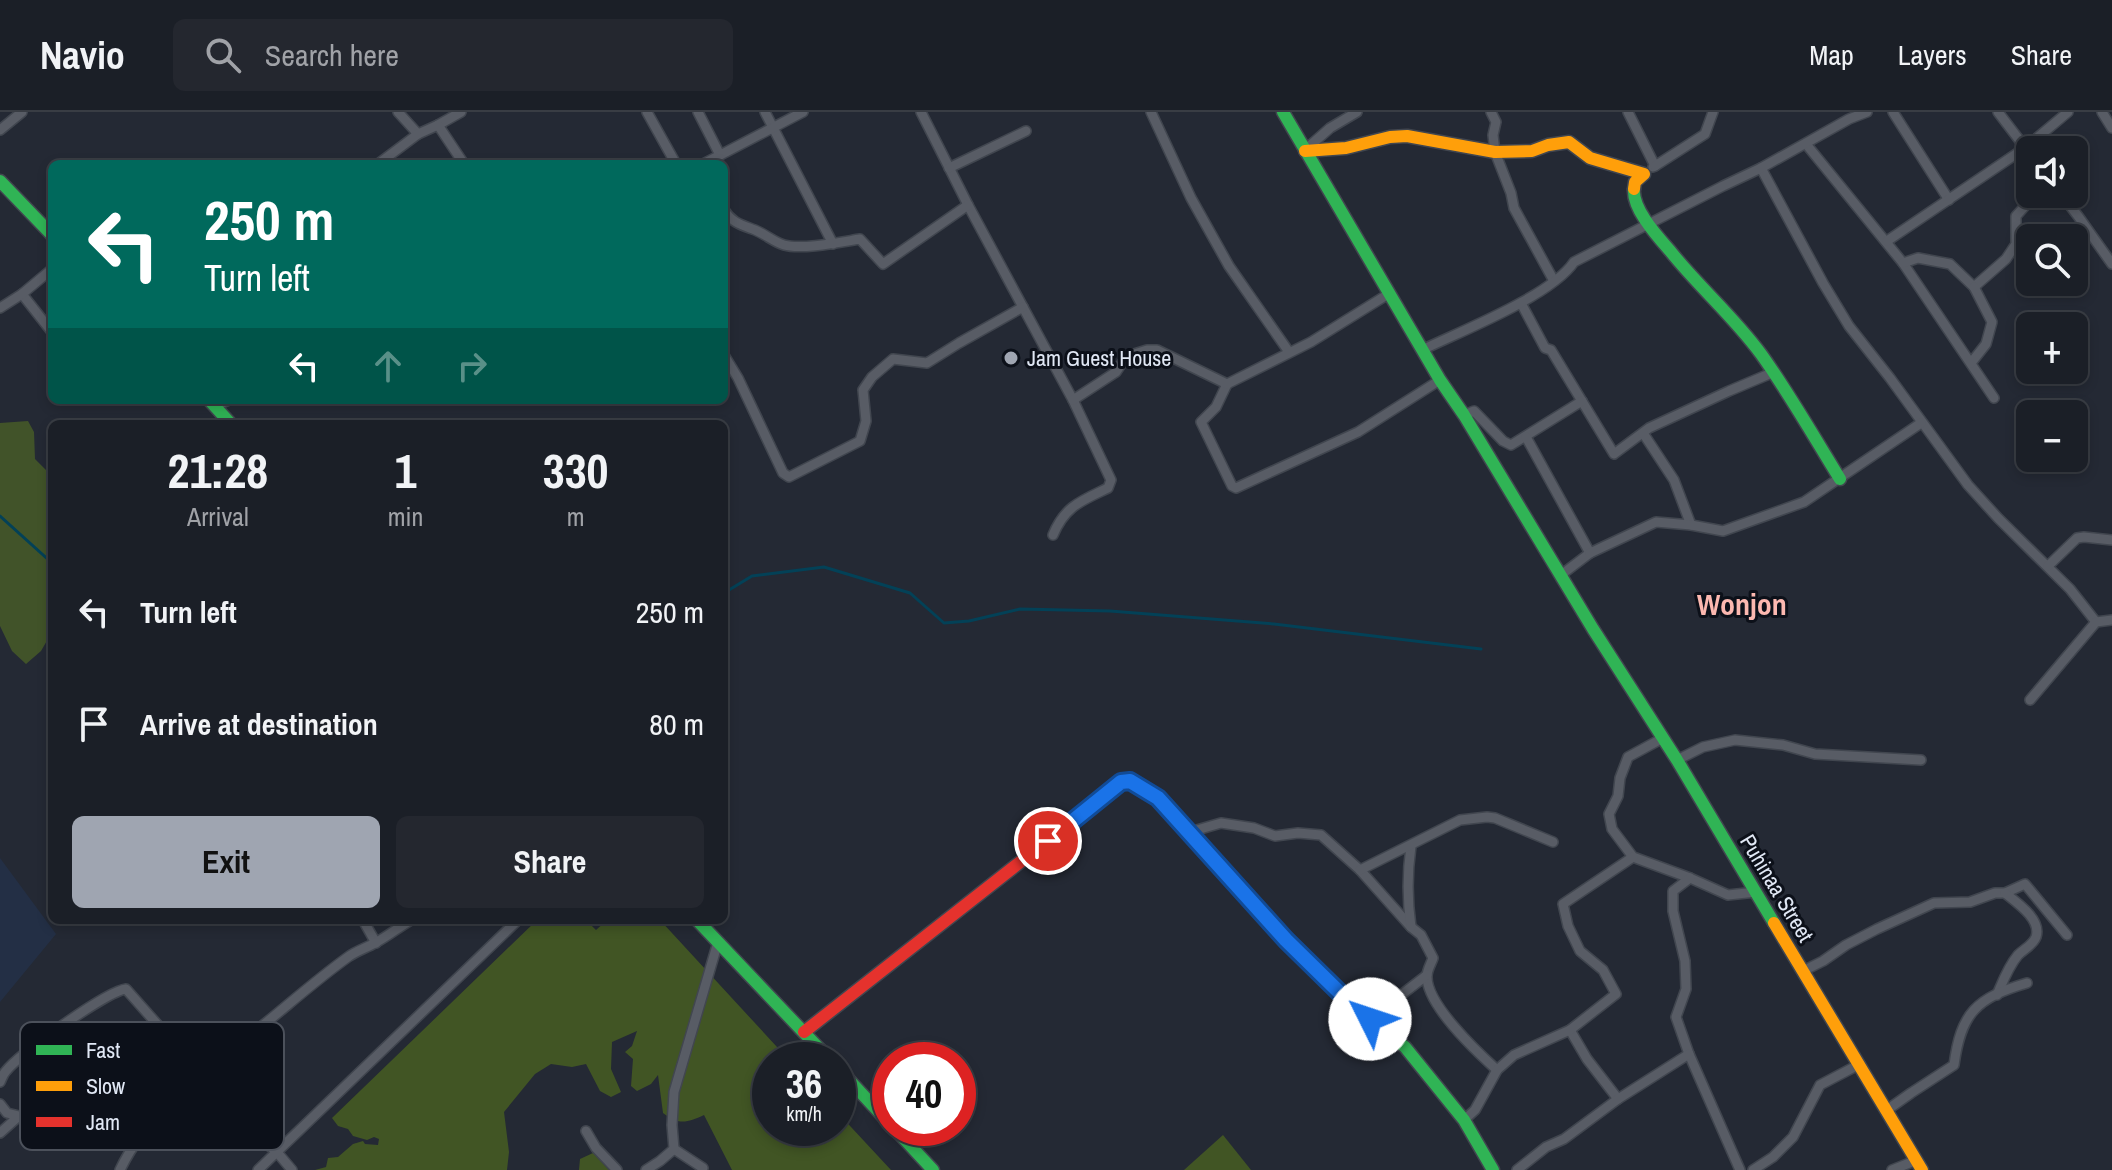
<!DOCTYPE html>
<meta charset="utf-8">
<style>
:root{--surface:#1b1f27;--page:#24272f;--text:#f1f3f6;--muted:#a0a2a7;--line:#393d44;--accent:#9fa5b1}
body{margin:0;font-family:"Archivo Narrow",sans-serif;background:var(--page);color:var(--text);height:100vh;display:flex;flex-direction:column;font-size:30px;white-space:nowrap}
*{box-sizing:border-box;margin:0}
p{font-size:26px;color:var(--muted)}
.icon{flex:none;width:44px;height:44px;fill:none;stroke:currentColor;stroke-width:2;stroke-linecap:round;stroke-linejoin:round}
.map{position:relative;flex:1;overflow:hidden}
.sheet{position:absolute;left:48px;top:308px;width:680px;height:504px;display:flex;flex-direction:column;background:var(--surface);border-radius:12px;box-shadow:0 4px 12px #0003,0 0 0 2px var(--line)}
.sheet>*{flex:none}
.top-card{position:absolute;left:48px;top:48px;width:680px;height:244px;border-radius:12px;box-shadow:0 4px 12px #0003,0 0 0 2px var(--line);background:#00695c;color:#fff;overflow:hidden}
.tools{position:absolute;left:2016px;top:24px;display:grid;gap:16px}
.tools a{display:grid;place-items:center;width:72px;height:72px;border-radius:12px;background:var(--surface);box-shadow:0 4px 12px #0003,0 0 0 2px var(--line);font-size:40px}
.speed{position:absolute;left:752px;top:930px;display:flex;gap:16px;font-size:40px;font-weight:700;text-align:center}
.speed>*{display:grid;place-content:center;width:104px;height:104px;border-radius:50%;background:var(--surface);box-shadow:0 4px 12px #0003,0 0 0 2px var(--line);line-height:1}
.speed small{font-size:20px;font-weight:400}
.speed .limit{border:12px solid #d22;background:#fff;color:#111}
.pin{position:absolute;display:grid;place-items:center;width:68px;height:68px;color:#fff;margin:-34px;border:4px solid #fff;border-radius:50%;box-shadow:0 2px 8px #0007}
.me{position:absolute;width:88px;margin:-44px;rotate:311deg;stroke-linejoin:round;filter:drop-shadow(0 0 6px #0008)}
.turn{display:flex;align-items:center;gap:28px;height:168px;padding:0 24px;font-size:36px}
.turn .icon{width:104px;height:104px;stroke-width:2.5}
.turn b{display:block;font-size:56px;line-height:68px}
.lanes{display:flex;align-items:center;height:76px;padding:0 24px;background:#0003;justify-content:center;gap:40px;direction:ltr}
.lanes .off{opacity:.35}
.eta{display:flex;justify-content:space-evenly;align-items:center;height:136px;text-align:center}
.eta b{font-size:48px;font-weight:700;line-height:56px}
.primary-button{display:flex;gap:16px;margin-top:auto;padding:16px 24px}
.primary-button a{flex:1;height:92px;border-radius:12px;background:var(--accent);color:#111;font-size:32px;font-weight:700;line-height:92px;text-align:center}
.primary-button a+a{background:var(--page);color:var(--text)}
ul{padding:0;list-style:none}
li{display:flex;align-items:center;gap:24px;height:112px;padding:0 24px}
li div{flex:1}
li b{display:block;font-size:30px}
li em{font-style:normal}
header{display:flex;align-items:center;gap:48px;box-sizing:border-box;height:112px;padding:0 40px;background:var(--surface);border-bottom:2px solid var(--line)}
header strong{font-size:38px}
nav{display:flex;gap:44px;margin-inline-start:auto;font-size:28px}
.search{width:560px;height:72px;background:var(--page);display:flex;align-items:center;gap:20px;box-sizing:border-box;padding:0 28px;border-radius:12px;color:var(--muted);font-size:30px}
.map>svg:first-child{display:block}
</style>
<header>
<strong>Navio</strong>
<div class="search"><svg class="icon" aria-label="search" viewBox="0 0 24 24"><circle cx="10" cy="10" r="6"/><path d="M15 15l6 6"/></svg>Search here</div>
<nav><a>Map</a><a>Layers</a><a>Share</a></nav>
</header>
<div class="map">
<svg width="2112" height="1058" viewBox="0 0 2112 1058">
<rect width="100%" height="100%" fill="#242934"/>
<path fill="#232f45" d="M0 746 56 822 0 890Z"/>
<path fill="#415329" d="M28 309 34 320 35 347 47 359 52 358V520L41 539 26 552 12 539 0 514V311Z"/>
<g fill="#415524">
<path d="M537 808H586L596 818 607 808H660L789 948H770V1016H838V1001L891 1058H732L704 1003C687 1011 678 1013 663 1001L658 963 651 972 637 979 631 974 633 947 625 940 632 934 637 919 612 930 611 957 621 980 611 985 600 979 586 952 572 955 551 952 535 962 504 1000 509 1040 507 1058H315L326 1055 328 1046 338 1045 353 1032 363 1029 365 1032 378 1033 379 1027 374 1025 367 1028 353 1024 348 1017 338 1014 332 1006Z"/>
<path d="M1223 1023 1251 1058H1184Z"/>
<path d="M593 1041 609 1058H579L580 1047Z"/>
</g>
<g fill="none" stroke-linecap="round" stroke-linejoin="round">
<g stroke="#034157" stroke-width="3">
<path d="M0 404 52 451"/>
<path d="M724 481 752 464 824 455 910 481 944 511 969 509 1020 497 1110 499 1274 512 1481 537"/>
</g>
<g stroke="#41464f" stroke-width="12">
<g id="street">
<path d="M398 0 418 22"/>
<path d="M647 0 676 52"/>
<path d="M698 0 720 43"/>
<path d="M765 0 833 132"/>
<path d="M921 0 968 93 1073 288 1111 368 1108 376C1081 389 1065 394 1053 423"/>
<path d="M1151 0 1191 86 1229 154 1289 240"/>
<path d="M1491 0 1496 10 1493 23 1495 40 1511 81 1514 96 1554 169"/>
<path d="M1628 0 1655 54 1653 55"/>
<path d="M1893 0 1949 88"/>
<path d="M1998 0 2030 42"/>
<path d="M2102 0 2112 16"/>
<path d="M438 13 461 0"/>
<path d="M0 18 22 0"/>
<path d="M1806 32 1903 151 1994 286"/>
<path d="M1305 38 1330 16 1357 0"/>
<path d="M378 52 418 22 438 13 464 52"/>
<path d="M703 52 803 0"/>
<path d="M1655 54 1705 22 1713 0"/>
<path d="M949 56 1026 19"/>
<path d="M1761 56 1823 171 1849 214 1890 266 1968 373 1998 406 2070 477 2096 510"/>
<path d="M2061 82 2078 104 2112 152"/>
<path d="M724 98C732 111 742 113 755 118 765 122 774 130 784 133 802 138 841 130 860 127L883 152 968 93"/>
<path d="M1887 129 2025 36 2068 0"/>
<path d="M1903 151 1918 146 1950 152 1974 175 2006 147 2016 132V104L2036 82"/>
<path d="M22 182 52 220"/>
<path d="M1521 191 1545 236 1551 238 1614 342 1649 316 1729 279 1774 260"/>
<path d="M0 196 22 182 52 157"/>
<path d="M1422 238C1461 219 1551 184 1574 150L1723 74 1761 56 1849 7 1867 0"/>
<path d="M724 243 738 266 783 361 789 365 860 329 866 309 863 278 872 265 893 247 927 251 959 231 1023 195"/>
<path d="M1971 251 1986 232 1992 210 1974 175"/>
<path d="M1227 272 1216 295 1201 310 1232 374 1236 376 1358 320 1440 268"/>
<path d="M1073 288 1116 260 1124 248 1131 243 1147 238H1157L1227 272 1311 230 1390 181"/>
<path d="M215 294 229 288"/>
<path d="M1464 303 1474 299 1503 329 1511 333 1582 289"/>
<path d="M1643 321 1674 368 1691 413"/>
<path d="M1526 325 1590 441 1561 463"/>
<path d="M1590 441 1656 410 1691 413 1723 419 1804 390 1921 311"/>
<path d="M2048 454 2077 426 2084 425 2112 428"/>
<path d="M2030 588 2096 510 2112 508"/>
<path d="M1663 626 1628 645 1620 666 1618 684 1609 702 1612 717 1633 745 1690 766 1728 783 1756 780"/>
<path d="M1677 648 1703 635 1735 628 1783 633 1815 642 1921 648"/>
<path d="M1190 720 1221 711 1254 716 1275 724 1298 721 1321 723 1360 758 1411 815 1421 823 1433 846C1431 852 1427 858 1427 864 1426 892 1477 940 1497 958"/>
<path d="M1411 734C1407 762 1407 787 1411 815"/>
<path d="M1360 758 1460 708 1487 705 1495 706 1553 730"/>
<path d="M1690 766 1673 779V799L1685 849 1686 877 1676 905 1689 942 1740 1058"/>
<path d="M363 808 376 831"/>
<path d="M1803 859 1823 849 1846 833 1877 817 1934 791 1970 790 1995 781H2005L2025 772 2067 823"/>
<path d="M1997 883C2003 869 2008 855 2018 843 2024 837 2033 833 2036 825 2042 807 2016 790 2005 781"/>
<path d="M1370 907 1427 863"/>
<path d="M1570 918 1587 947 1618 987"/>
<path d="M0 970C2 966 3 962 6 959 19 942 107 879 126 877L257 1025 276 1039 292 1058"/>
<path d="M0 992 7 1001 19 1004 0 1021"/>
<path d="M1887 998 1911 981 1954 953C1961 901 1976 886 2027 871"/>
<path d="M1464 1008 1475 998 1497 958 1514 943 1570 918 1616 882 1603 858 1580 839 1568 814 1563 792 1633 745"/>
<path d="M586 1019 596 1036 617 1058"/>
<path d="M674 1037 703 1056"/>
<path d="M120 1058C147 1000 208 957 257 918 287 894 316 868 348 845 356 839 366 836 375 831 388 824 399 815 411 808"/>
<path d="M258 1058 518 808"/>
<path d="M646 1058 660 1049 674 1037 672 1013 674 980 718 830"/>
<path d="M1517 1058 1546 1035 1564 1027 1618 987 1689 942"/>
<path d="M1753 1058 1773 1045 1793 1025 1820 973 1860 952"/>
<path d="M1892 1058 1917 1048"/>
</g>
</g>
<g stroke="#41464f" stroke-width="15">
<g id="fast">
<path d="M1283 0 1440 268 1464 303 1593 517 1677 648 1774 811"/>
<path d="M0 69 52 123"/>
<path d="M1634 77C1632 97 1658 125 1671 140 1699 175 1734 205 1761 242 1789 281 1814 325 1840 367"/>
<path d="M209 288 231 312"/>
<path d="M1080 703 1121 670 1130 669 1158 686 1268 809 1323 865 1354 895 1405 935 1464 1008 1493 1058"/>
<path d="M697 808 830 948"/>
<path d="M838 956 890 1012"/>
<path d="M894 1016 933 1058"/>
</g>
</g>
<g stroke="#41464f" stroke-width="15">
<g id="slow">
<path d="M1305 39 1346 36 1390 25 1407 24 1495 40 1532 39 1548 33 1569 30 1590 46 1644 62 1635 70 1634 77"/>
<path d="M1774 811 1922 1058"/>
</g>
</g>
<g stroke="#41464f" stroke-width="15">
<path id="jam" d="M804 920 1080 703"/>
</g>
<use href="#street" stroke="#585c65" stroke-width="9"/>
<use href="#fast" stroke="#30b455" stroke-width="12"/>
<use href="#slow" stroke="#ff9f0a" stroke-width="12"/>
<use href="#jam" stroke="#e5322d" stroke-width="12"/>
</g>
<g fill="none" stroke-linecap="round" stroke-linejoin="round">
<g stroke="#114b97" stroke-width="20">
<path id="route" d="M1048 729 1121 670 1130 669 1158 686 1286 828 1339 880 1370 907"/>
</g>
<use href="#route" stroke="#1a73e8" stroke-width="14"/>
</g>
<circle fill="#9fa5b1" stroke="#0c1019" stroke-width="3" cx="1011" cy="246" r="8"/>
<g text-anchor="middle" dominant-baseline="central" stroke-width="6" stroke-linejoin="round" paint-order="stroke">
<g font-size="22" fill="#e1e8f5" stroke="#0c1019" text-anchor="start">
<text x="1027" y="246">Jam Guest House</text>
</g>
<g font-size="22" fill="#e1e8f5" stroke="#0c1019">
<text transform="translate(1777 776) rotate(59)">Puhinaa Street</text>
</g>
<g font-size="30" font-weight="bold" fill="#fcb8b0" stroke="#0c1019">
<text x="1742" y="492">Wonjon</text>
</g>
</g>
<rect x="20" y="910" width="264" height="128" rx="12" fill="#0c1019" stroke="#4c515b" stroke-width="2"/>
<rect x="36" y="933" width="36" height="10" fill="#30b455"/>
<rect x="36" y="969" width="36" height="10" fill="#ff9f0a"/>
<rect x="36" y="1005" width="36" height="10" fill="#e5322d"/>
<g font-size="22" fill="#e1e8f5">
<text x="86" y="946">Fast</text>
<text x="86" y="982">Slow</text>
<text x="86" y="1018">Jam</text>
</g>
</svg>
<div class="tools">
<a><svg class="icon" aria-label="sound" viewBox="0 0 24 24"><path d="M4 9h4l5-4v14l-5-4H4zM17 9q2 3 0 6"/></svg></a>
<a><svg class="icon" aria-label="search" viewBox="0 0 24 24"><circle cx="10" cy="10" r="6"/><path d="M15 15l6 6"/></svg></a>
<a>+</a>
<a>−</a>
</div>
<div class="speed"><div>36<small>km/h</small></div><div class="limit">40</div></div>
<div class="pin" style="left:1048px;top:729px;background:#d93025"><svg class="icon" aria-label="arrive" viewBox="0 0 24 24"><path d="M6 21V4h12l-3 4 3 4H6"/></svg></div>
<svg class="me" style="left:1370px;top:907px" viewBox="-20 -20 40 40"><circle r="19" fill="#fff"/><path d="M0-13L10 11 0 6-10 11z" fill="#1a73e8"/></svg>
<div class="top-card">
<div class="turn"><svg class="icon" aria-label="left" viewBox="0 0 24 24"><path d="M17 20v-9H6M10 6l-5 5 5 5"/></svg><div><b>250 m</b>Turn left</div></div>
<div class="lanes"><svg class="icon" aria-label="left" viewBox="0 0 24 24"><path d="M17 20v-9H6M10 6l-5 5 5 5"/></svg><svg class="icon off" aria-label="ahead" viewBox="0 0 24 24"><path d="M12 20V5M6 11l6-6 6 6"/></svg><svg class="icon off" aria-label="right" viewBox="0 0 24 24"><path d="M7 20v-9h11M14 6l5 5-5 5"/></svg></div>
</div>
<section class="sheet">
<div class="eta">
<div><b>21:28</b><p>Arrival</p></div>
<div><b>1</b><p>min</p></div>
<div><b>330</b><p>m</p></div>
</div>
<ul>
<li><svg class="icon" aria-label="left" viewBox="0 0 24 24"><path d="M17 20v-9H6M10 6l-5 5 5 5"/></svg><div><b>Turn left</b></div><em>250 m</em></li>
<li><svg class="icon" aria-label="arrive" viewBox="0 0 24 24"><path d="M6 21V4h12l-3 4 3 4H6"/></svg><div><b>Arrive at destination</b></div><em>80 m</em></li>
</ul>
<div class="primary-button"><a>Exit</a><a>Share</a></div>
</section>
</div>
